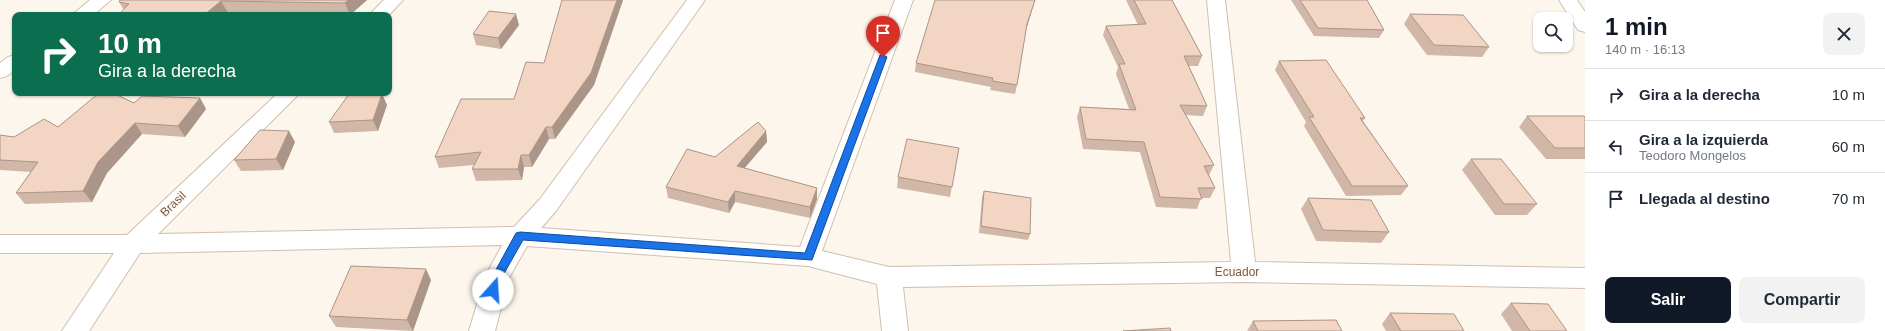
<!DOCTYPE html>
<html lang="es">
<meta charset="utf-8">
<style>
:root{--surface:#fff;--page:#f2f2f3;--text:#1f2937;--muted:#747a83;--line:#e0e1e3;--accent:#111827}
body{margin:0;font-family:Arial,sans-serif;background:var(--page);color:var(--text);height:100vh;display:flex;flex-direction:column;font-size:15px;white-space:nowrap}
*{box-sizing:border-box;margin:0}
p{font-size:13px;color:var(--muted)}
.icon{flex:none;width:22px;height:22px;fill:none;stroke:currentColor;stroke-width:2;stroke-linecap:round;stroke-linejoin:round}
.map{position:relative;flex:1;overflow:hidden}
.side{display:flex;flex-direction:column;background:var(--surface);width:300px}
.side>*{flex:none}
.top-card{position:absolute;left:12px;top:12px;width:380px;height:84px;border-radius:8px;box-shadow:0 1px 3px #0004;background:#0b6e4f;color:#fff;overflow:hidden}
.fabs{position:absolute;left:1533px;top:12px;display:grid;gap:8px}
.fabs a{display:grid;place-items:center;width:40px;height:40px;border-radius:8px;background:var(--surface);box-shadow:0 1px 3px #0004;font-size:20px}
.pin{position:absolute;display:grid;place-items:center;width:34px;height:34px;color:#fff;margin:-41px -17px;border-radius:50% 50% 50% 0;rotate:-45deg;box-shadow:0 0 4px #0007}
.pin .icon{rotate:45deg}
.me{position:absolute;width:44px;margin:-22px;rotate:19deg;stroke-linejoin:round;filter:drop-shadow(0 0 3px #0008)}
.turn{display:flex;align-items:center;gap:14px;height:84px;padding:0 20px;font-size:18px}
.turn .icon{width:52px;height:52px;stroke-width:2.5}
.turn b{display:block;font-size:28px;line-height:34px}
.round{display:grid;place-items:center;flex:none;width:42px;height:42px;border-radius:8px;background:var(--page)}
.summary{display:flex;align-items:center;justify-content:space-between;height:68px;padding:0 20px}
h1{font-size:24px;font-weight:700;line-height:30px;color:var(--accent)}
.action{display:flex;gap:8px;margin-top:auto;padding:8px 20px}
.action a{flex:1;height:46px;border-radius:8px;background:var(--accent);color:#fff;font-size:16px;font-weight:700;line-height:46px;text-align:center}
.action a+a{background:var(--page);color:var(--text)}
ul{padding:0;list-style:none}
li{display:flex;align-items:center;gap:12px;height:52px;padding:0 20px;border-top:1px solid var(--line)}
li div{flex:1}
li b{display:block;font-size:15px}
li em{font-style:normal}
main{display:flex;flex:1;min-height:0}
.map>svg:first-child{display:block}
</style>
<main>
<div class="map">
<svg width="1585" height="331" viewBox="0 0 1585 331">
<rect width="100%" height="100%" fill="#fdf6ec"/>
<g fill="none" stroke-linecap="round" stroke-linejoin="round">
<g stroke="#d1beb0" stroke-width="2">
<g id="street">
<path d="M384 0H403L389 15H369Z"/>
<path d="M687 0H705L556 211 541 228 800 247 895 0H913L822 251 889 267 1231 262 1207 0H1225L1255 262 1585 268V288L1244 282 903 287 908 331H882L877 284 808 266 527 246 509 278 495 331H469L485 277 502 245 140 253 89 331H62L114 253H0V235H127L278 93H300L158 234 514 227 540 199Z"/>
<path d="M1559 0H1577L1585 12V32L1578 30Z"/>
</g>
</g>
<g stroke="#d6c0b0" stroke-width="2">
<g id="secondary">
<path d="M90 0H111L93 15H72Z"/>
<path d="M15 55V70L7 76 0 78V63L8 57Z"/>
</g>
</g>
<use href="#street" fill="#fff" fill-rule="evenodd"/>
<use href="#secondary" fill="#fff" fill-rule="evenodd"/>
</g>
<g fill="#d1b7a8">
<path d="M120 0H367L350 15 228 13 225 15H120L119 14 124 10 119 2Z"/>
<path d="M562 0H623L594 85 555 139H549L532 167H524L522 180 476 181 472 169 474 165 439 168 435 157 514 99 544 63Z"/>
<path d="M1126 0H1172L1202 56 1198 66H1189L1207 106 1203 116 1185 115 1214 165 1209 175 1215 188 1210 198H1201L1197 209 1156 207 1140 152 1083 149 1077 117 1080 107 1129 109 1116 74 1118 67 1103 35 1106 26 1138 25Z"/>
<path d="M1291 0H1367L1384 30 1379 38 1314 36Z"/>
<path d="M1033 7 1026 30 1017 85 1015 94 990 90 991 87 915 72 916 63Z"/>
<path d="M1410 14 1489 47 1482 57 1427 55 1404 24Z"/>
<path d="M519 25 501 49 476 45 473 34Z"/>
<path d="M1279 61 1365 118 1363 121 1408 186 1401 195 1346 196 1304 126 1306 122 1275 70Z"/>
<path d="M382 94 387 105 378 131 334 133 329 122Z"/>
<path d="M200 98 206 109 185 137 142 134 107 173 92 202 25 204 16 193 31 172 0 170V135L14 137 58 127 134 103Z"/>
<path d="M1527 116 1585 117V159H1546L1519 127Z"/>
<path d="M766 131 767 142 744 168 817 188V199L810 218 735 202 729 213 668 198 666 187 715 157Z"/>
<path d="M295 142 283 170 241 171 234 160Z"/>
<path d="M959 148 950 197 897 188 898 177Z"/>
<path d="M1471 159 1537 204 1527 215H1495L1462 170Z"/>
<path d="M984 191 1030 234 1028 240 979 233 982 197Z"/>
<path d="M1308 198 1389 232 1381 243 1316 241 1301 209Z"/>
<path d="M431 280 413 331 336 327 329 316Z"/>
<path d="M1511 303 1567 331H1512L1501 314Z"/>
<path d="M1390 313 1464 331H1386L1382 324Z"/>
<path d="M1253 321 1342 331H1247Z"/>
</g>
<g fill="#aa9588">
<path d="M348 0H367L350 15 345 3Z"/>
<path d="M617 0H623L594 85 555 139 552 127Z"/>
<path d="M1035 0 1033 7 1025 33 1027 24Z"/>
<path d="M221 1 228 13 225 15H204Z"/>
<path d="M516 14 519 25 501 49 498 38Z"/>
<path d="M382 94 387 105 378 131 373 120Z"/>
<path d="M200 98 206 109 185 137 178 126Z"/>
<path d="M135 123 142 134 107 173 92 202 83 191 98 162Z"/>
<path d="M546 127 549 139 532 167 529 155Z"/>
<path d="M289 131 295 142 283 170 276 159Z"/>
<path d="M766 131 767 142 737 177V166Z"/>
<path d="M521 155 524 167 522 180 518 169Z"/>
<path d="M817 188V199L810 218V207Z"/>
<path d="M735 191V202L729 213 728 202Z"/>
<path d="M426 269 431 280 413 331 407 320Z"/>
</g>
<g fill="#f3d5c3" stroke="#aa9588">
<path d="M120 0H348L345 3 221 1 204 15 119 14 129 4 119 2Z"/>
<path d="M562 0H617L591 73 552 127H546L529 155H521L518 169H472L481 152 435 157 461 99H514L526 62 544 63Z"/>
<path d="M935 0H1035L1027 24 1017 85 992 81 993 78 916 63Z"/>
<path d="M1134 0H1172L1202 56H1184L1207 106 1180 105 1214 165 1204 166 1215 188H1198L1202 199 1160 197 1144 142 1086 139 1080 107 1136 110 1119 64H1125L1106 26 1146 24Z"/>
<path d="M1300 0H1367L1384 30 1318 28Z"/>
<path d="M489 11 516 14 498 38 473 34Z"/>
<path d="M1410 14 1463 15 1489 47 1434 45Z"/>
<path d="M1326 60 1365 118H1360L1408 186H1352L1309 117H1314L1279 61Z"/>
<path d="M99 93H113L134 103 142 96 200 98 178 126 135 123 98 162 83 191 16 193 38 162 0 160V135L14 137 44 119 58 127Z"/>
<path d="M349 94H382L373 120 329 122Z"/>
<path d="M1527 116H1584L1585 117V148H1555Z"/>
<path d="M758 122 766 131 737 166 817 188 810 207 735 191 728 202 666 187 687 149 715 157Z"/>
<path d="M260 130 289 131 276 159 234 160Z"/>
<path d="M907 139 959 148 952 187 898 177Z"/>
<path d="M1471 159H1501L1537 204H1504Z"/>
<path d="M984 191 1031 198 1030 234 981 226Z"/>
<path d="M1308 198 1371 200 1389 232 1323 230Z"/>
<path d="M351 266 426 269 407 320 329 316Z"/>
<path d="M1511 303 1548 304 1567 331H1530Z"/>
<path d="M1390 313 1454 314 1464 331H1401Z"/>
<path d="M1336 320 1342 331H1258L1253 321Z"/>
<path d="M1170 328 1171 331H1123Z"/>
</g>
<path fill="#1a73e8" stroke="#114b97" d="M880 55H883L887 57 812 260 523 240 502 277 497 293H490L488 290 492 277 516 233 520 232 805 253Z"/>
<g text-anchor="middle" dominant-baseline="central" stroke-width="4" stroke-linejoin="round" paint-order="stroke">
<g font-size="12" fill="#7a5c4d" stroke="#fffaf3">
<text transform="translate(173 204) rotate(-44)">Brasil</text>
<text x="1237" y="272">Ecuador</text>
</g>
</g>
</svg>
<div class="fabs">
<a><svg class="icon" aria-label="search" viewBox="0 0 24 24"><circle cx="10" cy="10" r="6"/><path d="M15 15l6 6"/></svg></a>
</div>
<div class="pin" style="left:883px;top:57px;background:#d93025"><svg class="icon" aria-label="arrive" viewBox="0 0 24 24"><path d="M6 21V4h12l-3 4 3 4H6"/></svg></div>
<svg class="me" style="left:493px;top:290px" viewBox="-20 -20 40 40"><circle r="19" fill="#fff"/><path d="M0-13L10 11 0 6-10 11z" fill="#1a73e8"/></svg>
<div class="top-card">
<div class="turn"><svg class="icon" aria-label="right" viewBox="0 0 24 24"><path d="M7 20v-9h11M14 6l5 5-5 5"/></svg><div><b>10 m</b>Gira a la derecha</div></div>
</div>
</div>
<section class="side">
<div class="summary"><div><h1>1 min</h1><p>140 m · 16:13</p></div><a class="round"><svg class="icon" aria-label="close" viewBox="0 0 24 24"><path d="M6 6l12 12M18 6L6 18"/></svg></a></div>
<ul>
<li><svg class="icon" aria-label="right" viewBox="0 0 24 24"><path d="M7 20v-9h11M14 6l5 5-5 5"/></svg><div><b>Gira a la derecha</b></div><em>10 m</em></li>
<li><svg class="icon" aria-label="left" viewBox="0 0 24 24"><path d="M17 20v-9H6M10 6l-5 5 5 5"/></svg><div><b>Gira a la izquierda</b><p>Teodoro Mongelos</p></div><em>60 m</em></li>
<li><svg class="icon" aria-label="arrive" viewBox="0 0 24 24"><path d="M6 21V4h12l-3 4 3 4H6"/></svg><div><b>Llegada al destino</b></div><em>70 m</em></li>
</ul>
<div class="action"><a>Salir</a><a>Compartir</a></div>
</section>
</main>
